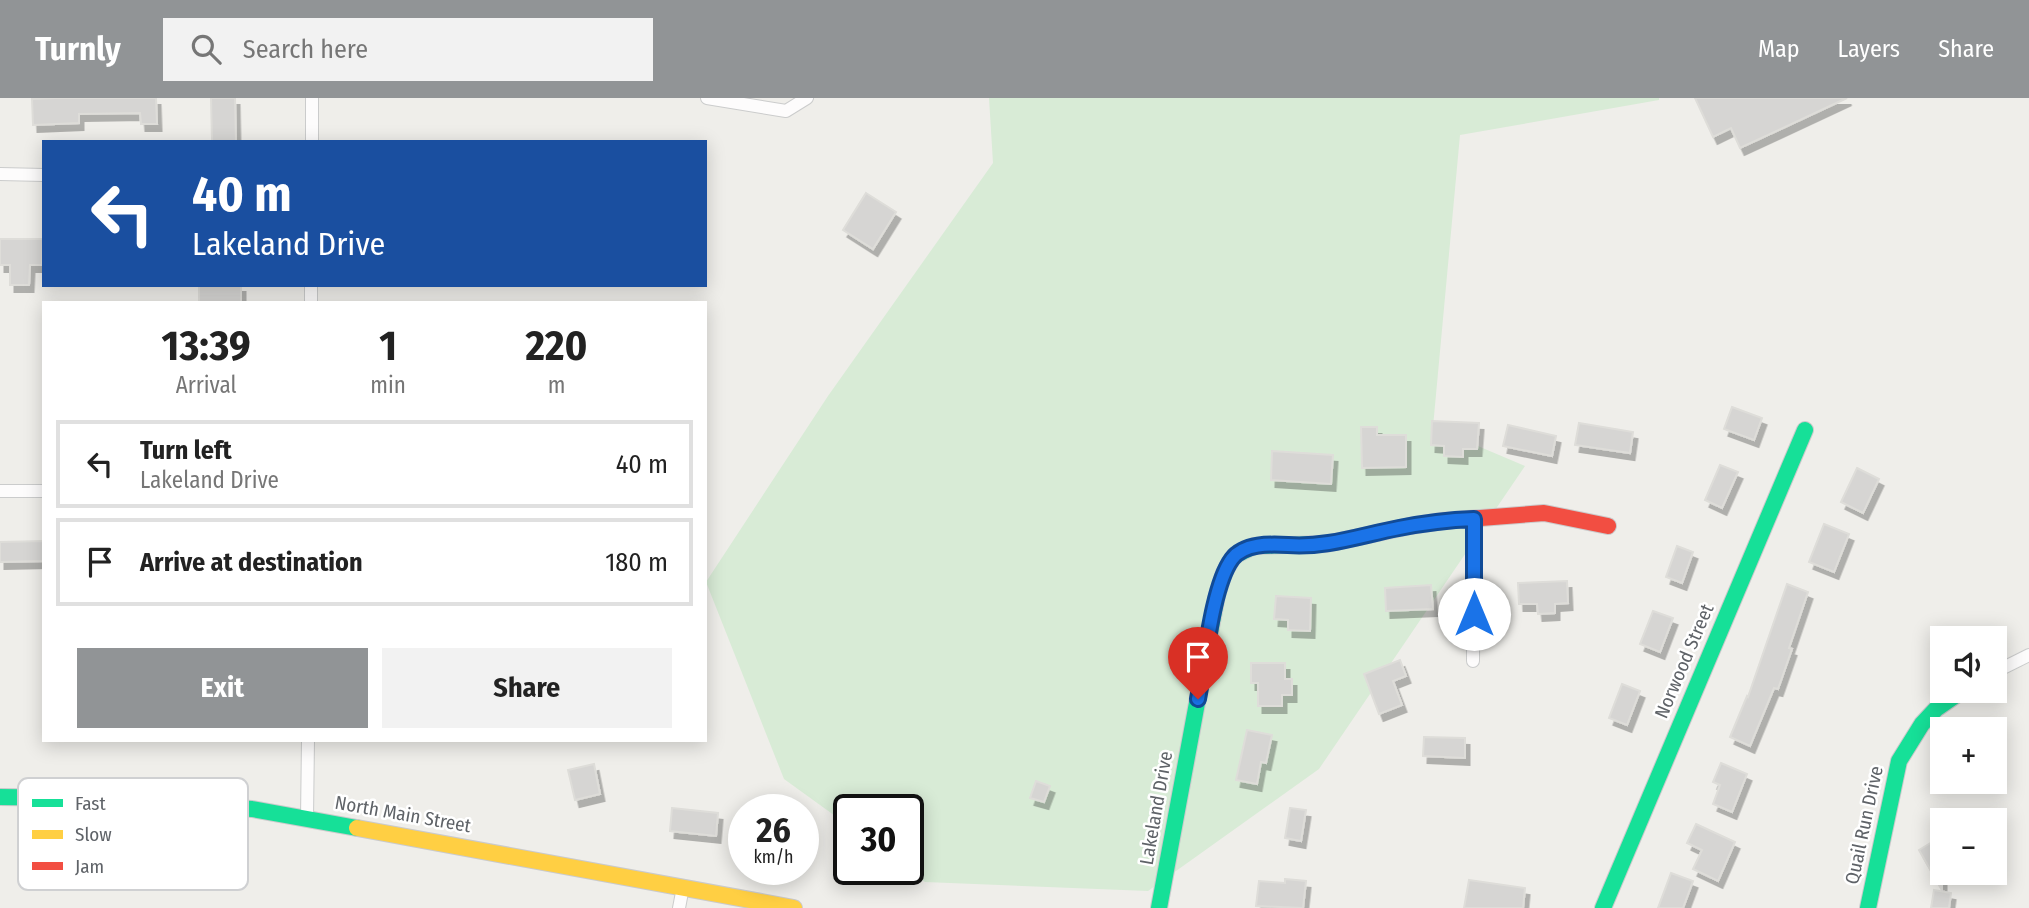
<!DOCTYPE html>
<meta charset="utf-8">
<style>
:root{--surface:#fff;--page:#f2f2f2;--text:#222;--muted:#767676;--line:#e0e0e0;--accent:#919496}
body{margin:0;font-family:"Fira Sans Condensed",sans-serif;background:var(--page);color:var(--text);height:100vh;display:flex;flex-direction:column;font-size:26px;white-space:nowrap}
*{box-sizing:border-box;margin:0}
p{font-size:23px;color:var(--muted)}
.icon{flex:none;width:38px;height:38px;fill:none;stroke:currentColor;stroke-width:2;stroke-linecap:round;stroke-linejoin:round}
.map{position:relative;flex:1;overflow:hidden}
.drawer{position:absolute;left:42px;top:203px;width:665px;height:441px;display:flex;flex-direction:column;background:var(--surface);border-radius:0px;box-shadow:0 4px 18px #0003}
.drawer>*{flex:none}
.guide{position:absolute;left:42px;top:42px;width:665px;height:147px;border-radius:0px;box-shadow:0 4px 18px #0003;background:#1a4fa0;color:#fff;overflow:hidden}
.controls{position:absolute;left:1930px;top:528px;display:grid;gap:14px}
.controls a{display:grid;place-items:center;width:77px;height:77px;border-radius:0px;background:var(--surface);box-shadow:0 4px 18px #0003;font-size:35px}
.speed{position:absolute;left:728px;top:696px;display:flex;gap:14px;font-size:35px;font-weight:700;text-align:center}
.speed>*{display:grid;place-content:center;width:91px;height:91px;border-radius:50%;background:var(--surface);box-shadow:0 4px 18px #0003;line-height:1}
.speed small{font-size:18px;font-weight:400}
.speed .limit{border:4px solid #111;border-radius:10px;background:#fff;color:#111}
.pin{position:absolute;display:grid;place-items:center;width:60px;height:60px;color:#fff;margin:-72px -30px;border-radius:50% 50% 50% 0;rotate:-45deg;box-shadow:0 0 7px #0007}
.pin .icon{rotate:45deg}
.me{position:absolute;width:77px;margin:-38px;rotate:0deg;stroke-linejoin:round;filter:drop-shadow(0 0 5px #0008)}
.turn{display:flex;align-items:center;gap:24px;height:147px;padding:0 35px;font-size:32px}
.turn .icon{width:91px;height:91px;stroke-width:2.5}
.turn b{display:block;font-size:49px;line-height:60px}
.eta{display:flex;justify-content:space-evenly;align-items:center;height:119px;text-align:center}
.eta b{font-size:42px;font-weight:700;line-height:49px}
.cta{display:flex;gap:14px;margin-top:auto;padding:14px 35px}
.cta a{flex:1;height:80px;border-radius:0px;background:var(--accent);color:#fff;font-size:28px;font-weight:700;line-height:80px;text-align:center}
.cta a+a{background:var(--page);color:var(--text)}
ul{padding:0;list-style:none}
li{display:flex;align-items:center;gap:21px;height:88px;margin:0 14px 10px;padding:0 21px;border:4px solid var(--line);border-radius:0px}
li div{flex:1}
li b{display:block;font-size:26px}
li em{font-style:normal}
header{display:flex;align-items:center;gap:42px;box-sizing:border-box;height:98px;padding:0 35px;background:var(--accent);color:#fff}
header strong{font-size:33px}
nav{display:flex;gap:38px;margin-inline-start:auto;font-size:24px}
.search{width:490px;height:63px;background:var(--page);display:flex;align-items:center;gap:18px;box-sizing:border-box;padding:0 24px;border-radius:0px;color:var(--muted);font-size:26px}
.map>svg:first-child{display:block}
</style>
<header>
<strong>Turnly</strong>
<div class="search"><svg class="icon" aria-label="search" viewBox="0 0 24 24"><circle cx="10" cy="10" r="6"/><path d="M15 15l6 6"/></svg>Search here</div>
<nav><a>Map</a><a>Layers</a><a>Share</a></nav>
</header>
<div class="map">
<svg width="2029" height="810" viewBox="0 0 2029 810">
<defs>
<filter id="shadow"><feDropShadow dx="4.5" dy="7" stdDeviation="0" flood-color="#0004"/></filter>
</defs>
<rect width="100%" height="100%" fill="#efeeea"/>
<path fill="#d8ebd6" d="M989 0H1659V2L1460 37 1433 329 1525 368 1319 671 1148 793 925 784 908 772V712H849V728L784 681 706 484 828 298 993 65Z"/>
<g fill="#d6d5d3" stroke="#deddd9" stroke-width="2" filter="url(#shadow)">
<path d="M55 0H156L157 26H141L140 15 79 16V25L33 27 32 1Z"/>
<path d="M211 0H235L236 44H212Z"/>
<path d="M1695 0H1847L1740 50 1731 30 1713 39Z"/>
<path d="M866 95 896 114 873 151 843 132Z"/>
<path d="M0 141H43L42 167H30L29 187H10V167H0Z"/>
<rect x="199" y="187" width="42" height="18"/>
<path d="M1732 309 1762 320 1754 342 1724 331Z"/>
<path d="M1432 323 1479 325 1477 351H1463V359L1444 358V348L1431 347Z"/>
<path d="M1579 325 1633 334 1630 355 1575 347Z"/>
<path d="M1508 327 1556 338 1552 358 1503 348Z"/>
<path d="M1361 329H1377V337H1406V369L1362 370Z"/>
<path d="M1272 353 1333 357 1331 386 1271 382Z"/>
<path d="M1720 367 1738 374 1722 410 1705 402Z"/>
<path d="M1857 370 1879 381 1863 415 1841 404Z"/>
<path d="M1824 426 1849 436 1834 474 1809 464Z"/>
<path d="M44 443V463L0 464V444Z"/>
<path d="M1677 448 1693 454 1682 485 1666 479Z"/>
<path d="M1567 483 1568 505 1555 506V515L1538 516 1537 506H1519L1518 485Z"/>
<path d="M1787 486 1808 494 1789 550 1792 551 1778 591 1774 590 1750 648 1730 639 1747 598 1748 599Z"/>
<path d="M1431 487 1433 511 1386 513 1385 490Z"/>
<path d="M1276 498 1311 500 1310 533 1288 532V522L1274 521Z"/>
<path d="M1653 513 1673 520 1660 554 1640 546Z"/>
<path d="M1400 562 1406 578 1393 583 1402 607 1379 616 1364 576Z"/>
<path d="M1251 565H1285V581H1292V597H1282V608H1258V585H1251Z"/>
<path d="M1622 586 1640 593 1627 627 1609 620Z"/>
<path d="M1247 632 1272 637 1266 665 1261 664 1257 686 1236 682Z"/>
<path d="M1424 639 1465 640V660L1423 658Z"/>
<path d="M1721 665 1747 676 1732 714 1713 706 1720 687 1713 684Z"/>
<path d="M594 666 600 696 575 702 568 672Z"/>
<path d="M1036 683 1050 688 1044 704 1030 700Z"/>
<path d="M672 710 718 715 716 738 670 733Z"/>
<path d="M1290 710 1306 712 1301 743 1285 740Z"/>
<path d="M1696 726 1735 744 1718 783 1693 771 1702 752 1687 745Z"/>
<path d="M1942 738V792L1919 752Z"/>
<path d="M1671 775 1693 783 1683 810H1658Z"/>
<path d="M1285 781 1306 783 1303 810 1256 808 1259 783 1285 785Z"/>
<path d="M1469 782 1525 790 1523 810H1464Z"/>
<path d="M1934 792 1951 795 1949 810H1931Z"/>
</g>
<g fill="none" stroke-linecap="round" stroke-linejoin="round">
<g stroke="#cbcccc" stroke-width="14">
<g id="street">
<path d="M707 0 786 13 807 0"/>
<path d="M312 44V0"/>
<path d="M0 76 44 77"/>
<path d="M311 205V187"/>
<path d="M0 393H44"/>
<path d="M1473 563 1474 421"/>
<path d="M1995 574 2029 557"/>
<path d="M307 720 308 642"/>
<path d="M679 810 683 789"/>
</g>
</g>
<g stroke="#cacacb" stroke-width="18">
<g id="fast">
<path d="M0 699 73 700 252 711 357 730"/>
<path d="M1159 810 1217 497 1224 475 1234 458 1254 448 1326 446 1410 428"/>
<path d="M1603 810 1805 332"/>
<path d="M1868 810 1899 663 1922 626 1936 611 1962 593"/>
</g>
</g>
<g stroke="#cacacb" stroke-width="18">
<path id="slow" d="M357 730 794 810"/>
</g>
<g stroke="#cacacb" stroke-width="18">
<path id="jam" d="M1410 428 1442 423 1544 415 1608 428"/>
</g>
<use href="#street" stroke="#fdfcfc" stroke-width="12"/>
<use href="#fast" stroke="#16e098" stroke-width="16"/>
<use href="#slow" stroke="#ffcf43" stroke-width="16"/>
<use href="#jam" stroke="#f24e42" stroke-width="16"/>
</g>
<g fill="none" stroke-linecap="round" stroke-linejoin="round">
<g stroke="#114b97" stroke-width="18">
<path id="route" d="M1198 601C1205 565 1212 488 1232 461 1244 445 1270 446 1288 447 1326 450 1362 437 1399 430 1424 425 1448 422 1474 421V516"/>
</g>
<use href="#route" stroke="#1a73e8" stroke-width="12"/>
</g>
<g text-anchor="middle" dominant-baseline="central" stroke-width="5" stroke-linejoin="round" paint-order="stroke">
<g font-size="19" fill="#5f6368" stroke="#fff">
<text transform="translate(1684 563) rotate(-67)">Norwood Street</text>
<text transform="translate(1156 710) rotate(-80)">Lakeland Drive</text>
<text transform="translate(403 716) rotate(10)">North Main Street</text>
<text transform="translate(1864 727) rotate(-78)">Quail Run Drive</text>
</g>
</g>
<rect x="18" y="680" width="230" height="112" rx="10" fill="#fff" stroke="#cfd0d2" stroke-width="2"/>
<rect x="32" y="701" width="31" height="8" fill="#16e098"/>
<rect x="32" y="732" width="31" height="9" fill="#ffcf43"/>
<rect x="32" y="764" width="31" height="8" fill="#f24e42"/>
<g font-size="19" fill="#5f6368">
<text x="75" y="712">Fast</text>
<text x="75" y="743">Slow</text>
<text x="75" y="775">Jam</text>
</g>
</svg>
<div class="controls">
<a><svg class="icon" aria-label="sound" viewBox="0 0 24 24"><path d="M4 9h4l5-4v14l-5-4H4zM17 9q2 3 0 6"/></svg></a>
<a>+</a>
<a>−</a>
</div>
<div class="speed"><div>26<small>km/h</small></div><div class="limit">30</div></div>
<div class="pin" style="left:1198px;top:601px;background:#d93025"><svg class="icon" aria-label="arrive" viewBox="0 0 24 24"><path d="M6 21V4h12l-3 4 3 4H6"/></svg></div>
<svg class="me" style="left:1474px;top:516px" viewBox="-20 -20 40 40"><circle r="19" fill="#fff"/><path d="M0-13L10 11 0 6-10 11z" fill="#1a73e8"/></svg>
<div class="guide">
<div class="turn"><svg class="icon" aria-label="left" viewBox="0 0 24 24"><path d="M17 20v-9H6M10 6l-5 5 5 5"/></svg><div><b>40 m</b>Lakeland Drive</div></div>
</div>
<section class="drawer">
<div class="eta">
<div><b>13:39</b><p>Arrival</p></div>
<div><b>1</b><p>min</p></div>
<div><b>220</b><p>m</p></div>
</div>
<ul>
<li><svg class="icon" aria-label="left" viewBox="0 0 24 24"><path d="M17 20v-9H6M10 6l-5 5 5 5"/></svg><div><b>Turn left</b><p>Lakeland Drive</p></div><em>40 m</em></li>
<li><svg class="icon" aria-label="arrive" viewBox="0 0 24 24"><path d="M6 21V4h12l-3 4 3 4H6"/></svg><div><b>Arrive at destination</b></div><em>180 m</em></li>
</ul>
<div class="cta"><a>Exit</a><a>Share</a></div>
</section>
</div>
